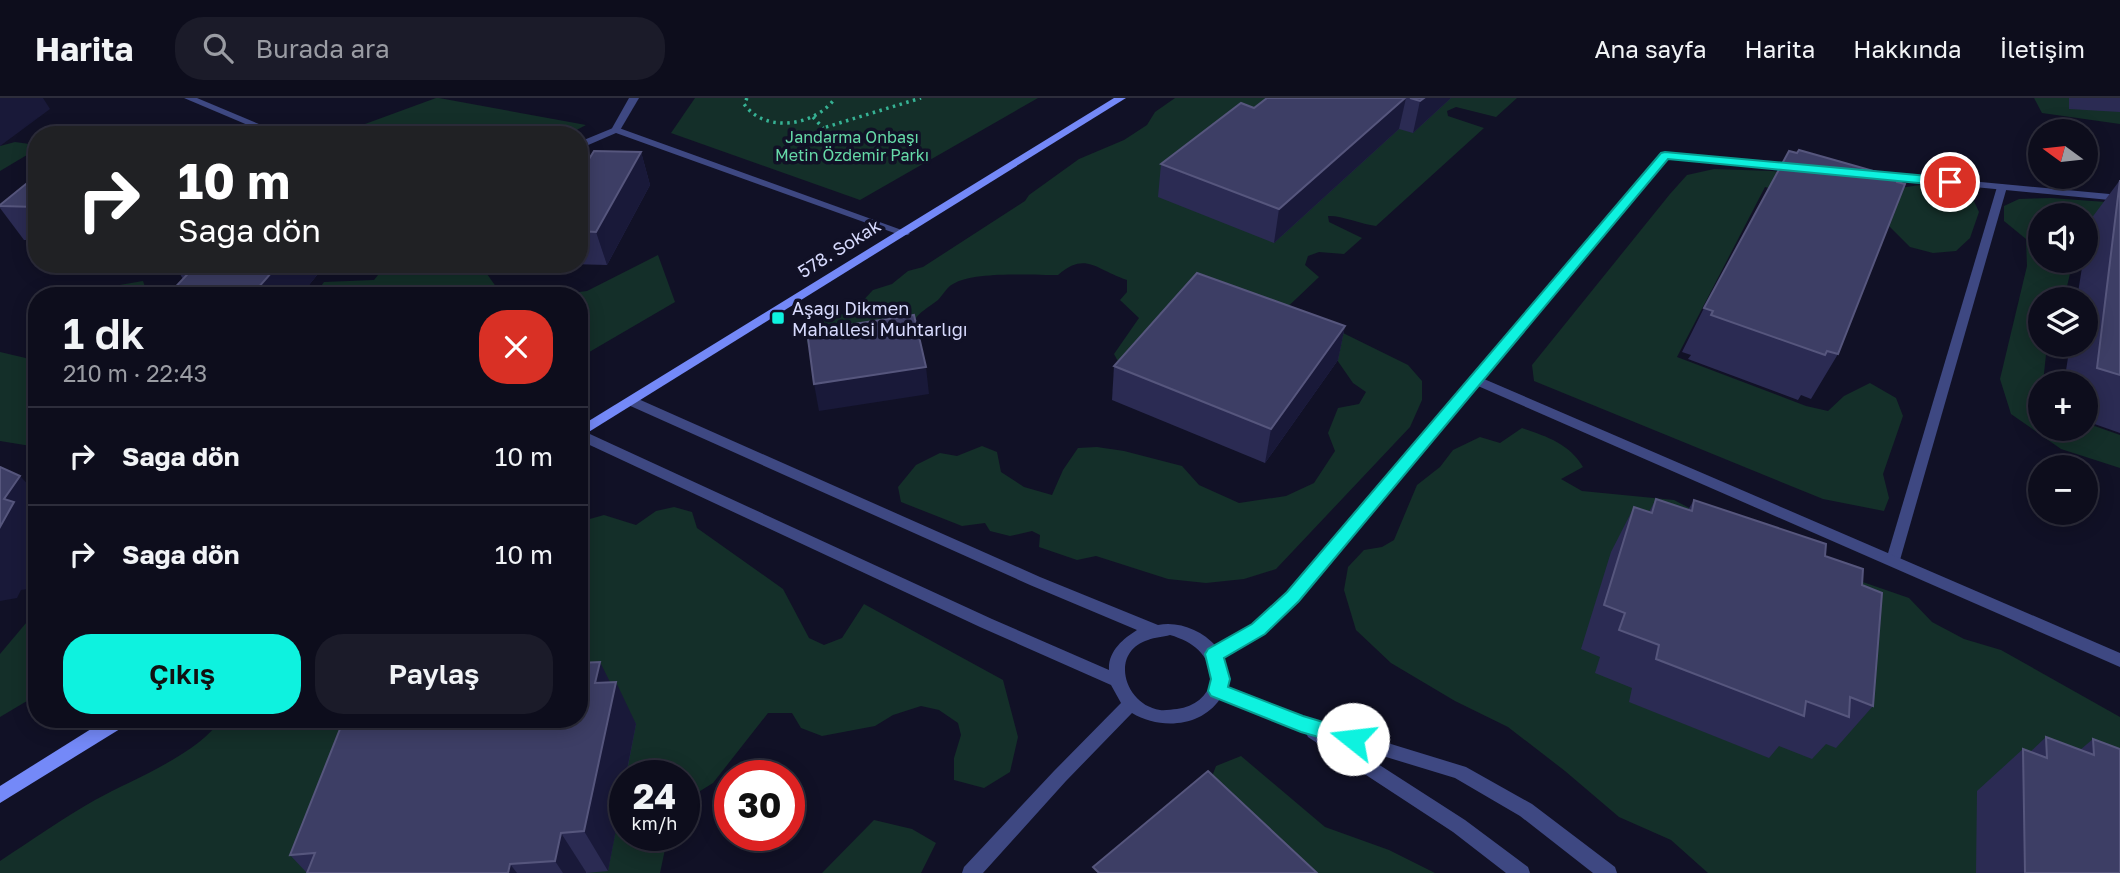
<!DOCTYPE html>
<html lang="tr">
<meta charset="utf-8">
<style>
:root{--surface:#0d0d1c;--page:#1b1b29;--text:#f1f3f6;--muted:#9a9ca3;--line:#2d2d3b;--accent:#0ef2df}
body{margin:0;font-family:"Golos Text",sans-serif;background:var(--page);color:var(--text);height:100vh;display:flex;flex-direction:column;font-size:26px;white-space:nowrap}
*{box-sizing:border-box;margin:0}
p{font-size:23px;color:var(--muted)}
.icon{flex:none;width:38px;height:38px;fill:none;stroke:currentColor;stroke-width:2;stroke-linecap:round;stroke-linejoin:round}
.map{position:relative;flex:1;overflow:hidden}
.details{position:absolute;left:28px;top:189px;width:560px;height:441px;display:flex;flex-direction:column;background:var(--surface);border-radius:28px;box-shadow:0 4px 18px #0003,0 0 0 2px var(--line)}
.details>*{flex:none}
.guide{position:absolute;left:28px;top:28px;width:560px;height:147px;border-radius:28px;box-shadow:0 4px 18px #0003,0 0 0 2px var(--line);background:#202124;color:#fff;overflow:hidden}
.needle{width:46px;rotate:285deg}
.fabs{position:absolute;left:2028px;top:21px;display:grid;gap:14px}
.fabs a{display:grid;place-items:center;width:70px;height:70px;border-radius:50%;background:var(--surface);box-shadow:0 4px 18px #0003,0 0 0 2px var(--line);font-size:35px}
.speed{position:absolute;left:609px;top:662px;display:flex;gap:14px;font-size:35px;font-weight:700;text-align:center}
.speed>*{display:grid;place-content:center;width:91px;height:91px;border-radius:50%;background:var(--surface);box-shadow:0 4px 18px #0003,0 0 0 2px var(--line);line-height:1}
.speed small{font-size:18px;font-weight:400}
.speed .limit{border:10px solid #d22;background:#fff;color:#111}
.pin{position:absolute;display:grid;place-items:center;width:60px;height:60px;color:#fff;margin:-30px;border:4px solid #fff;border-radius:50%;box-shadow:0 2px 7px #0007}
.me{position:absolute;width:77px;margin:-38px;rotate:286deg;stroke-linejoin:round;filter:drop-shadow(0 0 5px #0008)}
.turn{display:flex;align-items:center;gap:24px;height:147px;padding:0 35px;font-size:32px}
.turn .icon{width:91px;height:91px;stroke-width:2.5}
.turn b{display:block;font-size:49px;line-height:60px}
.round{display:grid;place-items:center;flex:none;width:74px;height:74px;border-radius:28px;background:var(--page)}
.overview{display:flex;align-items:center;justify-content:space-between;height:119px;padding:0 35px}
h1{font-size:42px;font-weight:600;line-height:52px}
.button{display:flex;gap:14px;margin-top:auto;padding:14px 35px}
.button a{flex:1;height:80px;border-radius:28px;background:var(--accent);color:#111;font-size:28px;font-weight:600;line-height:80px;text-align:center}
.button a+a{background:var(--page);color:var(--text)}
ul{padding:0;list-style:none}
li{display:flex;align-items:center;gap:21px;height:98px;padding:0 35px;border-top:2px solid var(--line)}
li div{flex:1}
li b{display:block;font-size:26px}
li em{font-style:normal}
header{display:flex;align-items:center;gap:42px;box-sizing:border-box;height:98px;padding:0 35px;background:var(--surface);border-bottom:2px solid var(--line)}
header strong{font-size:33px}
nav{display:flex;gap:38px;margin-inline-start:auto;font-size:24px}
.search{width:490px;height:63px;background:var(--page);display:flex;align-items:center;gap:18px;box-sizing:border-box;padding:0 24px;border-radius:28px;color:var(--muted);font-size:26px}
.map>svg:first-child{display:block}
</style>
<header>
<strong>Harita</strong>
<div class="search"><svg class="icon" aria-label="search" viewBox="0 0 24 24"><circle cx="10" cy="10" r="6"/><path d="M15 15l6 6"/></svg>Burada ara</div>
<nav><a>Ana sayfa</a><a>Harita</a><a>Hakkında</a><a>İletişim</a></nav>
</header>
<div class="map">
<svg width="2120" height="775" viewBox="0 0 2120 775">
<rect width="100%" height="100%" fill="#111126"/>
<g fill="#142f29">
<path d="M436 0H439L586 27 567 37H335Z"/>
<path d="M695 0H1038L860 102 671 35Z"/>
<path d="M1175 0H1517L1496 19 1456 9 1447 13 1448 18 1484 30 1376 128C1361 126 1340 117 1328 118L1329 124 1362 140 1344 156 1319 154 1308 158 1305 167 1319 179 1276 220 1121 269 1114 256 1139 220 1120 202 1127 194V182C1096 172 1086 153 1058 177 1033 177 973 173 953 186 947 189 943 197 938 202 928 210 920 213 913 224L812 259 807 243 812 230 829 217 845 216 858 208 873 192 892 186 908 173 923 169 1025 103 1029 97 1079 61 1124 42 1147 27 1155 14Z"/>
<path d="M2034 0H2120V26L2042 15Z"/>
<path d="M15 44 37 47V51L0 73V48Z"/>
<path d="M1714 71 1772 73 1900 90 1926 86 1955 91 1973 101 1979 114 1970 140 1956 153 1933 155 1910 149 1883 122 1765 89 1677 259 1806 308 1828 313 1844 298 1870 285 1896 300 1903 318 1883 376 1889 400 1884 413 1823 401 1534 283 1532 267 1670 96 1687 77Z"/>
<path d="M2051 100 2106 104 2120 131 2086 122V117H2040V163H2073L2064 201H2040V247H2047L2043 285H2040V331H2086V325L2120 337V370L2061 351 2011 316 2000 281 2027 168 2026 141 2004 123V108L2019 101Z"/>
<path d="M658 157 675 204 579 260V198H549L587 193Z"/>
<path d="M387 166H488L487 176 499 193 519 198H314L324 184 374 182Z"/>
<path d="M143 183 148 198H78L84 193Z"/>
<path d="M1341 234 1408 267 1422 283V302L1410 329 1276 471 1244 481 1206 485 1168 481 1096 458 1077 462 1039 449 1040 437 1032 433 1010 438 990 433 985 425 962 428 901 404 898 389 916 367 940 355 957 358 982 348 997 354 1001 374 1024 389 1052 397 1063 372 1078 350 1097 349 1124 353 1182 368 1199 387 1239 405 1286 398 1314 385 1335 353 1328 335 1338 310 1359 306 1366 294 1353 285 1337 262Z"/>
<path d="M0 254 34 262 37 266V349L0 343Z"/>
<path d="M1522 330C1546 338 1570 346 1583 369L1561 381 1582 393 1674 402 1770 452 1909 500 1932 524 1964 541 2001 552 2120 619V775H1708L1671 742 1619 719 1565 673 1508 629 1455 603 1391 565 1356 532 1344 492 1348 469 1364 452 1382 449 1394 442 1417 387 1440 369 1453 352 1480 339 1500 345Z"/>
<path d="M674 409 692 414 697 430 783 491 809 540 824 547 842 540 864 506 1003 582 1018 639 1010 674 984 690 954 682V660L961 637 958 625 939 612 921 608 893 617 875 628 822 638 801 630 792 615H768L713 685 684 703V677H625V737H668L660 775H0V763C32 742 63 720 95 702 131 682 199 656 221 621H579V424L604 417 636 427 656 413Z"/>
<path d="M37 512V597L0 619V556Z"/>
<path d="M1241 658 1325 729 1389 752 1435 775H1276L1202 705 1216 668Z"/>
<path d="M874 722 912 731 936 745 921 775H822Z"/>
</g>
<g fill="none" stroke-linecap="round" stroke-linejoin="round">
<g stroke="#36b294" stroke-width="3.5" stroke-dasharray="2.5 4.5" stroke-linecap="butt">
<path d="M747 0 744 6C765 36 816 28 835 0"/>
<path d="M813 19 823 30"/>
<path d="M790 62 823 30 921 0"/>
</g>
<g fill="#3e4882" fill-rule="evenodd">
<path d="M629 0H639L619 34H613L611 32Z"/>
<path d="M2002 86 2007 89 1900 462 1898 466H1888L1886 462 1997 89Z"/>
</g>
<g fill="#3e4882" fill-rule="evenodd">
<path d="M184 0H197L285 37H271Z"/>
<path d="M613 30H619L910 135 908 137H900L616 35 579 51V44Z"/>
<path d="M1666 54 1798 67 1803 70 1798 73 1669 60 1484 281 2120 555V569L1478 288 1298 503 1265 535 1223 560 1229 581 1226 589 1303 619 1466 669 1532 706 1615 769 1617 775H1593L1520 718 1455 680 1350 648 1465 722 1528 769 1530 775H1506L1453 734 1308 639 1306 635 1220 601C1201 629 1160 632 1132 615L1066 683 983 775H962L964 769 1054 673 1121 605 1111 587 980 529 579 342V331L992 521 1109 572C1108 553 1123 541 1137 532L1030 487 626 306 624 303 631 299 636 300 1040 479 1158 527C1179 523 1201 532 1216 548L1253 527 1288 495 1662 55ZM1170 537C1194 544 1208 556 1213 581 1207 598 1195 609 1177 611 1172 611 1165 613 1160 612 1124 607 1109 554 1148 542 1155 539 1163 539 1170 537Z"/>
<path d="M1874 74 2120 97V103L1870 79V75Z"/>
</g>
<g fill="#7489f8" fill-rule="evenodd">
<path d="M1114 0H1126L579 340V329Z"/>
<path d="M107 621H130L128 626 0 705V688Z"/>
</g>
</g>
<g fill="#2b2b53">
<path d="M1267 0H1451L1413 35 1399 31 1274 145 1158 99 1161 66 1254 10Z"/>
<path d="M2069 0H2120V14L2069 11Z"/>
<path d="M641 54 650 87 607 167 570 166H579V61H589Z"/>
<path d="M37 77V142H24L0 110V107Z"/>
<path d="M2120 82V335L2086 323V285H2064L2070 247H2086V201H2077L2083 163H2086V140L2088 125Z"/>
<path d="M174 166H326L300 198H167L183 181Z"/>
<path d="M1704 210 1838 256 1811 301 1801 297 1798 302 1688 261 1691 257 1682 254Z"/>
<path d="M1345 228 1338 262 1265 365 1112 302 1114 268Z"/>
<path d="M1656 401 1688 412 1694 402 1825 458 1862 487 1873 608 1836 650 1826 646 1812 661 1779 648 1769 660 1629 604 1632 590 1595 575 1600 559 1581 551 1611 454 1634 409 1649 414Z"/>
<path d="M610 584 636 626 608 773 586 775H307L290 757Z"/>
<path d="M2046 639 2080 652 2093 641 2120 775H1976L1977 693 2023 651 2030 654Z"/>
</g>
<g fill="#191939">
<path d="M0 0H43L50 11 0 48Z"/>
<path d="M1405 0H1406L1399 31 1274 145 1279 111Z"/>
<path d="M1424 0H1451L1413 35 1420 3Z"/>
<path d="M641 54 650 87 607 167 596 134Z"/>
<path d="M279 166H326L300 198H251Z"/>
<path d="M1345 228 1338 262 1265 365 1271 331Z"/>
<path d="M926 269 929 296 819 313 814 286Z"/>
<path d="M20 378 37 396V486L35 490 21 492 17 500 0 503V429L4 401Z"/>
<path d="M600 564 614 592 616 584 636 626 626 677H625V685L608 773 584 733 595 585Z"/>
<path d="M561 735 586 774V775H563L555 763Z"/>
<path d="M510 766 517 775H508Z"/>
</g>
<g fill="#3d3e65" stroke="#56567d" stroke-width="2">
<path d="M1267 0H1405L1279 111 1161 66 1241 5 1254 10Z"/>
<path d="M1410 0H1424L1420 3Z"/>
<path d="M1799 52 1898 80 1897 84 1905 86 1838 256 1827 253 1825 257 1711 217 1713 213 1704 210 1789 53 1797 55Z"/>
<path d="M594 53 641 54 596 134 579 133V61H589Z"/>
<path d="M37 77V109L0 108V107Z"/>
<path d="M2120 82V277L2097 270Z"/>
<path d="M197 166H279L251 198H167Z"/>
<path d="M1197 175 1345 228 1271 331 1114 268Z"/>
<path d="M914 217 926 269 814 286 807 233Z"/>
<path d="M0 369 20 378 4 401 14 404 0 429Z"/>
<path d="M1656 401 1692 413 1694 402 1826 446 1825 458 1863 471 1862 487 1882 495 1873 608 1850 599 1849 619 1806 603 1804 618 1656 561 1659 547 1619 532 1625 515 1604 507 1634 409 1652 415Z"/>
<path d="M600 564 595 585 616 584 584 733 561 735 555 763 510 766 508 775H307L315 755 290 757 344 621H579V565Z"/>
<path d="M2046 639 2094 657 2093 641 2120 651V775H2025L2023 651 2047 660Z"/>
<path d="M1208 673 1317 775H1099L1093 769Z"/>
</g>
<path fill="#0ef2df" stroke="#099d91" stroke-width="2" d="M1665 54 1950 80 1956 84 1950 88 1668 61 1299 503 1265 536 1224 560 1230 581 1228 589 1303 618 1360 635 1363 641 1360 647 1353 649 1301 634 1211 598 1208 593 1211 581 1205 556 1208 551 1252 526 1287 494 1661 55Z"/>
<rect fill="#0ef2df" stroke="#111126" stroke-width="2.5" x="771" y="213" width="14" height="14" rx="3.5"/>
<g text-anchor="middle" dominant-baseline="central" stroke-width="7" stroke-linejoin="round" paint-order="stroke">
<g font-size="16" fill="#66daa8" stroke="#111126">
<text x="852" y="39">Jandarma Onbaşı<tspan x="852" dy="18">Metin Özdemir Parkı</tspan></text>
</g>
<g font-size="18" fill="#d7dafd" stroke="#111126">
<text transform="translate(839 150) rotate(-32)">578. Sokak</text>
</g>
<g font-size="18" fill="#d7dafd" stroke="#111126" text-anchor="start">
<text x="792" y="210">Aşağı Dikmen<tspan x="792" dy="21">Mahallesi Muhtarlığı</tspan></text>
</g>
</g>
</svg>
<div class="fabs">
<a><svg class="needle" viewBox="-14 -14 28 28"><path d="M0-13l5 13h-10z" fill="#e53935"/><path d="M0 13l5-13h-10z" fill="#9a9ca3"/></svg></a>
<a><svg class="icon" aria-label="sound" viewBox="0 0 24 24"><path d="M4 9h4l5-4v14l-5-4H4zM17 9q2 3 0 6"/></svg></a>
<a><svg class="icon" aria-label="layers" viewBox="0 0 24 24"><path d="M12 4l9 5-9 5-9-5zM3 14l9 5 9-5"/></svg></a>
<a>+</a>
<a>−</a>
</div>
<div class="speed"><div>24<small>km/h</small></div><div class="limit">30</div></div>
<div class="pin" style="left:1950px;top:84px;background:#d93025"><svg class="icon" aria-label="arrive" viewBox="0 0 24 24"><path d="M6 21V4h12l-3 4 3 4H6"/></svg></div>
<svg class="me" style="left:1353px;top:641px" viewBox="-20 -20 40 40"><circle r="19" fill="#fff"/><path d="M0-13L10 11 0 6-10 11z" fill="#0ef2df"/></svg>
<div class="guide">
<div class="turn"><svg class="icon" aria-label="right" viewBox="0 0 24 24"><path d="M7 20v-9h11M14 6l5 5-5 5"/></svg><div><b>10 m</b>Sağa dön</div></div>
</div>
<section class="details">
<div class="overview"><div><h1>1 dk</h1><p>210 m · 22:43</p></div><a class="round" style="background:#d93025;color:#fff"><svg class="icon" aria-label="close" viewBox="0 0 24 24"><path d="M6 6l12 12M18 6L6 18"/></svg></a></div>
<ul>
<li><svg class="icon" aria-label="right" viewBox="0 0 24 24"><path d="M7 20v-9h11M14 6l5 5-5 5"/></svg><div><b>Sağa dön</b></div><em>10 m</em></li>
<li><svg class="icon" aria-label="right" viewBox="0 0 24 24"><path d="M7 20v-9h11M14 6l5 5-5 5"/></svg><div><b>Sağa dön</b></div><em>10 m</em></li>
</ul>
<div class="button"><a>Çıkış</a><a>Paylaş</a></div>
</section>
</div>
